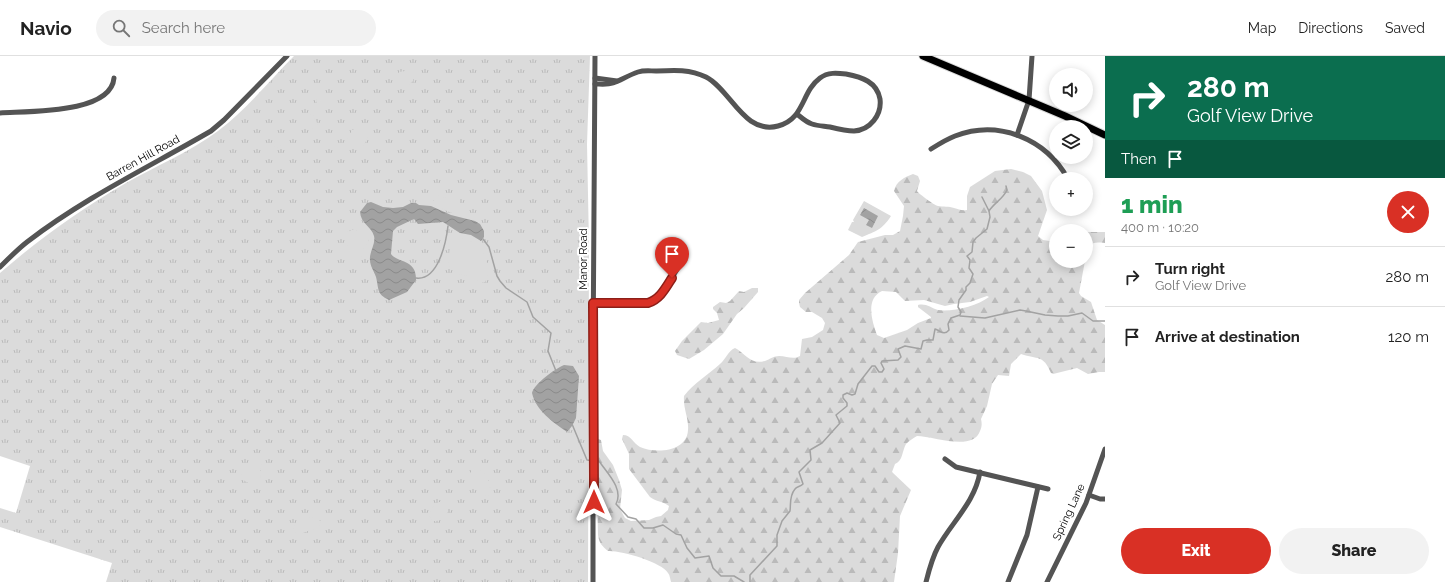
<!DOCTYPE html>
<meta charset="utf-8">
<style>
:root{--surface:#fff;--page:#f2f2f2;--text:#222;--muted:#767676;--line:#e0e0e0;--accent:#d93025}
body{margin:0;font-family:Raleway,sans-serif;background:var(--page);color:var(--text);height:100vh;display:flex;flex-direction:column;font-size:15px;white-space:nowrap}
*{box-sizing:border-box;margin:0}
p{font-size:13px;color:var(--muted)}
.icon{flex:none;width:22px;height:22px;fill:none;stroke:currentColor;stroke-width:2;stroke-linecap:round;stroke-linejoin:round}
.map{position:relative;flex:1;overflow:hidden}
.details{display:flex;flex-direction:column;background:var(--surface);width:340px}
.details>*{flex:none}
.banner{background:#0b6e4f;color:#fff;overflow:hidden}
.controls{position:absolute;left:1049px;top:12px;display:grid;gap:8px}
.controls a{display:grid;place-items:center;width:44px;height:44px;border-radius:50%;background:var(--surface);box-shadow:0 2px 10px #0003;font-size:20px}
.pin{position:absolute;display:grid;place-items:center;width:34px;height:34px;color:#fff;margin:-41px -17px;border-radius:50% 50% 50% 0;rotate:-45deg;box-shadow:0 0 4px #0007}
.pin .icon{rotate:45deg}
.me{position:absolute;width:44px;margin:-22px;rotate:0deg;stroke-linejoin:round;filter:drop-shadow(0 0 3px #0008)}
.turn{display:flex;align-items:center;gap:14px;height:84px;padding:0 16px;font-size:18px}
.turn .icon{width:52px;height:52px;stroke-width:2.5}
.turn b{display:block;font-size:28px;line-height:34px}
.then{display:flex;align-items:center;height:38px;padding:0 16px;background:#0003;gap:8px;font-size:15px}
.round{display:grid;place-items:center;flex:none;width:42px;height:42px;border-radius:21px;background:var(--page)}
.head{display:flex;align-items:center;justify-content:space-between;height:68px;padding:0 16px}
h1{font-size:24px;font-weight:800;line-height:30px;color:#1e9e55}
.cta{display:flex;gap:8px;margin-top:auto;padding:8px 16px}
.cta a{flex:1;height:46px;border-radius:24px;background:var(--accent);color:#fff;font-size:16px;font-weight:800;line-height:46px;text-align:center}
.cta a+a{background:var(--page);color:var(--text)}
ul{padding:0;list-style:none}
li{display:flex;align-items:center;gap:12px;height:60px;padding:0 16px;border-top:1px solid var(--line)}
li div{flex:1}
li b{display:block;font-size:15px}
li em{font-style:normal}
header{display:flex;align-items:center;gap:24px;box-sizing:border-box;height:56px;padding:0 20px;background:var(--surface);border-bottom:1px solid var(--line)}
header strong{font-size:19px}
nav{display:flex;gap:22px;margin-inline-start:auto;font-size:14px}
.search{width:280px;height:36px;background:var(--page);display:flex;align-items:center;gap:10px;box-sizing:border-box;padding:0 14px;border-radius:22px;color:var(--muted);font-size:15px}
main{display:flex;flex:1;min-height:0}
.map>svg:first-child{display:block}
</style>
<header>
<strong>Navio</strong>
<div class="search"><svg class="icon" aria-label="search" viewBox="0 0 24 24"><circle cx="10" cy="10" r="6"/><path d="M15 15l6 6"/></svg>Search here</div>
<nav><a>Map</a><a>Directions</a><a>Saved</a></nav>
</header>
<main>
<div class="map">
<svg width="1105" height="526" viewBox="0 0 1105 526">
<defs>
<pattern id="grass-tufts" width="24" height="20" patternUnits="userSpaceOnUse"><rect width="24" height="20" fill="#dbdbdb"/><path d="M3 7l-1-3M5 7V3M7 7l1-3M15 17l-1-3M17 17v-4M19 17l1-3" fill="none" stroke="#bababa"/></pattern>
<pattern id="forest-firs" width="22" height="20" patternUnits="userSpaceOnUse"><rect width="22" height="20" fill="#dbdbdb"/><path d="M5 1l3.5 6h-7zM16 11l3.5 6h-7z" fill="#bababa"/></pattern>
<pattern id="water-waves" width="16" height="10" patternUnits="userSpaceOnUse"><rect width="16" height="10" fill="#a2a2a2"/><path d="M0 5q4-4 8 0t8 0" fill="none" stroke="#8a8a8a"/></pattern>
</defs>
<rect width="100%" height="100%" fill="#fff"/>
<path fill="url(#grass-tufts)" d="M294 0H590L587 88 589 189 588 526H106L112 507 0 471V452L16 457 30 410 0 400V217C39 183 81 153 126 127 156 110 190 96 218 75 245 55 270 24 294 0Z"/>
<g fill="url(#forest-firs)" fill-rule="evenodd">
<path d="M1011 113 1023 116 1031 120 1042 135 1047 154 1038 180 1043 184 1056 186V205H1085L1079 237 1081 240 1091 246 1097 264 1105 269V316H1099L1088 318 1077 312 1053 318 1051 317C1043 298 1038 304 1021 298L1011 308 1009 320 998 319 992 328 987 350 981 363C982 367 982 371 980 375 973 396 933 380 917 380 913 382 909 385 906 388 902 395 903 405 895 408L892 416 911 434 900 460 898 497 894 526H671C670 523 670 519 668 517 662 506 620 494 608 495 602 490 599 487 598 479L596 390 598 383 601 384 603 395 613 409 619 424 622 434 620 453 625 462 631 465 649 464 656 461 661 460 668 454 669 450C663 445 656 446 650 441L629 413V398L622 383 623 379C631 379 633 387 640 391 656 398 687 396 688 374 689 362 683 353 684 340 694 327 708 319 720 308 726 303 728 295 735 292 745 297 750 309 765 305 770 303 774 300 779 300 787 300 793 304 800 300L802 283 812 281 823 274 825 267 822 262 812 256H806L800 251 799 247V244L805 237 849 199 858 186 885 179H893L900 175 903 160 904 150 894 135C896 125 905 121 913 118L918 120 920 125 917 135C919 138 934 149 938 150 943 151 949 150 954 152 959 153 961 155 967 154V140L970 131 995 115ZM882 235 896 236 905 245 924 244 945 250 954 248 970 246 987 240 989 241C977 250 953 256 938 254 931 252 926 247 918 249V251L931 261V262L918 267 907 274 884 282 877 279C872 265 865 243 882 235Z"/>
<path d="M1086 176H1105V187C1088 185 1091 189 1086 202Z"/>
<path d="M752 232H758V236L744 252 737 258 723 278 704 294 689 303 677 299 675 295 682 285 701 266 708 267 719 264 717 257 713 253V251L720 246 726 247 730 245 739 235 744 236Z"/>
</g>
<g fill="#dbdbdb">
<path d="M405 15 411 17 413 21V25L408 29 399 21V16Z"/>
<circle cx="322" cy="44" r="6"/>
<path d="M309 58 313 59C316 64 320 69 314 73L307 72 303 68 306 61Z"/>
<path d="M358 72 365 74 369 79 363 91 346 90 344 86 349 82 352 74Z"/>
<path d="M279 82 281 85V89L277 92H275L274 88 275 84Z"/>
<path d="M439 139 446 142H457L460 145V153L452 157 433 149 434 142Z"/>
<path d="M864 145 891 160C882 174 876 175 862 181L848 174 852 166H854L853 164Z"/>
<path d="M354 173 368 180 369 182 368 187 362 194 361 202 358 204 351 202 345 182 347 176Z"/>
<path d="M464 182C469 185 474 186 478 190 487 198 491 216 485 226L481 227 473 221 458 218 450 212 448 204 451 187 456 183Z"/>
<path d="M257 402 260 403 262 406 260 414 261 426C255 430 242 427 241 419L253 404Z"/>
<path d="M476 411 488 420V427L492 436 487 440C477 440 477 435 475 427 474 424 471 421 470 418L472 413Z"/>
<path d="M439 446C456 447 446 467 433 465L429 460C430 454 433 449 439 446Z"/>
<path d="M312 461C318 461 323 465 319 471L300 478 295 476 293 473C296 464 304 463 312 461Z"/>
</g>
<g fill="url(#water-waves)">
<path d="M371 146 383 151 393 152 403 151 411 147H416L419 149 431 150 451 159 475 165 480 168 484 175V181L481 185 471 179 460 177 443 166 418 168 414 163 397 171 393 175 391 198C397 207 417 203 416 224L407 236 389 244C376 238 379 232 376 221 374 215 370 210 370 204 369 196 376 188 374 180 371 170 361 168 360 156L367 147Z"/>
<path d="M864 152 878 160 872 172 866 169 869 164 860 159Z"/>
<path d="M564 309 573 310 579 320 576 362 572 370 567 376C553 366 536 355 532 337 534 328 556 312 564 309Z"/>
</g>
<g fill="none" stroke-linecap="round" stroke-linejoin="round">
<g stroke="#a2a2a2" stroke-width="1.5">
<path d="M982 141 989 155"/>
<path d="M483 183 489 191 497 220 500 225 506 232 527 246 533 261 551 277 548 295 556 315"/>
<path d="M416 222C438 225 446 187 448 170"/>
<path d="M960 260 985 262 1020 254 1026 255 1045 259 1058 260H1068L1082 257 1093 265H1105"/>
<path d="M572 368 587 404 599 405C607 417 624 433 616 448L628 461 636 463 644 472H653L663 469 676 478 681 479 687 492 695 502 709 500 713 512 721 520H734L744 526"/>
<path d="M750 526V519L777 490V479L782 465 790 455C791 448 789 440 795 433 797 430 800 431 803 428L799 416 811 404 810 394 822 387 840 367 836 359 847 350V347L843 342V339L847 337 852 339 855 338 858 328 872 310H875L879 316H882L884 313 881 307 882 305 898 304 901 301 898 293 905 290 921 293 923 285 927 284H933L935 273C941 275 944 280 949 274L948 268 951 262 960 259 961 256 958 251 959 244 966 234V231L970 227 973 218 969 212 970 204 967 200 972 196 973 186 976 182 987 173 990 161 989 155C994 147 1003 143 1007 134L1006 130"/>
</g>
<g stroke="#dbdbdb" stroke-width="9">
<path id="major" d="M923 0 1065 60 1105 79"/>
</g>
<g stroke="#545454" stroke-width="5">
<path d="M595 22 617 25"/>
<path d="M595 28C600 28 607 29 613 27 621 24 629 19 638 16 644 14 650 15 656 15 674 14 690 13 706 21 731 34 744 79 778 70 805 63 801 36 820 22 828 16 837 17 846 18 862 21 877 26 880 43 882 59 870 74 854 75 846 75 838 73 830 71 824 70 818 70 812 68 806 66 802 62 797 58"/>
<path d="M0 57C28 55 111 58 114 22"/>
<path d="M1017 79 1029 44 1032 0"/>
<path d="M931 93C939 88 947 83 955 80 999 63 1046 83 1068 123"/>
<path d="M0 211C9 202 18 193 27 186 84 142 149 111 211 75L224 64 287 0"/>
<path d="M593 247C610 247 644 252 658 242 663 237 667 230 670 224 675 217 680 210 681 202"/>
<path d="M945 403 956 411 1048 433"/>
<path d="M1089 439 1100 443H1105"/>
<path d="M593 526V304L595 0"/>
<path d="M926 526C929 514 932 502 938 491 952 466 975 446 980 416"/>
<path d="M1008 526 1027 479 1038 431"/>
<path d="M1047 526 1086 447 1105 393"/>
</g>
<use href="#major" stroke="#000" stroke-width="7"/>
</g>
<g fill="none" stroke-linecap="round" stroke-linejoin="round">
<g stroke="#8d1f18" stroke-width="10">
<path id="route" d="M594 446 593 247H648C660 243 665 233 672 222"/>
</g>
<use href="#route" stroke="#d93025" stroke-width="7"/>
</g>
<g text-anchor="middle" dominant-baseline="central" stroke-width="4" stroke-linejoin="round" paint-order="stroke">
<g font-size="11" fill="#000" stroke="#fff">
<text transform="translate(143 102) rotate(-29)">Barren Hill Road</text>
<text transform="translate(583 203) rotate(-90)">Manor Road</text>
<text transform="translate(1069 456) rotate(-65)">Spring Lane</text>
</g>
</g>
</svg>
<div class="controls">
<a><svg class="icon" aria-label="sound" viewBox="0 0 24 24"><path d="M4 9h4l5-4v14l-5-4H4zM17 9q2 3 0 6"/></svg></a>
<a><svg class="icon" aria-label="layers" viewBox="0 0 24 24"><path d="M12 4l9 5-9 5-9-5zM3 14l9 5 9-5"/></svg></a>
<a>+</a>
<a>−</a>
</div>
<div class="pin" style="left:672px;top:222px;background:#d93025"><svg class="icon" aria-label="arrive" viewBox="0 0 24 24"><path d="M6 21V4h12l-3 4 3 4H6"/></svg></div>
<svg class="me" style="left:594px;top:446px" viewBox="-20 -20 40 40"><path d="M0-17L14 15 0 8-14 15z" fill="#d93025" stroke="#fff" stroke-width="4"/></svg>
</div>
<section class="details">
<div class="banner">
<div class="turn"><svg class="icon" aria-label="right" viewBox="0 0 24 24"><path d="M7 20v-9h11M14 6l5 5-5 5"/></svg><div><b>280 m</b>Golf View Drive</div></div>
<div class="then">Then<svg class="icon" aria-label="arrive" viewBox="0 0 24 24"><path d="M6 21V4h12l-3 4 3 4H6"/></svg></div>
</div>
<div class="head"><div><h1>1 min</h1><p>400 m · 10:20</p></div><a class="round" style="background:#d93025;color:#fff"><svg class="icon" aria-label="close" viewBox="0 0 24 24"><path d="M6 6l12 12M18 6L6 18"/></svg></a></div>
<ul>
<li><svg class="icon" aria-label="right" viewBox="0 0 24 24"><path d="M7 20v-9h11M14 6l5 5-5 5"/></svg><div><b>Turn right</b><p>Golf View Drive</p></div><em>280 m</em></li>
<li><svg class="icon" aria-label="arrive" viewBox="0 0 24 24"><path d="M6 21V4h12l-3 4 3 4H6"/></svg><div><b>Arrive at destination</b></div><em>120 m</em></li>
</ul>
<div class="cta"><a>Exit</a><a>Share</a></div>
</section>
</main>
